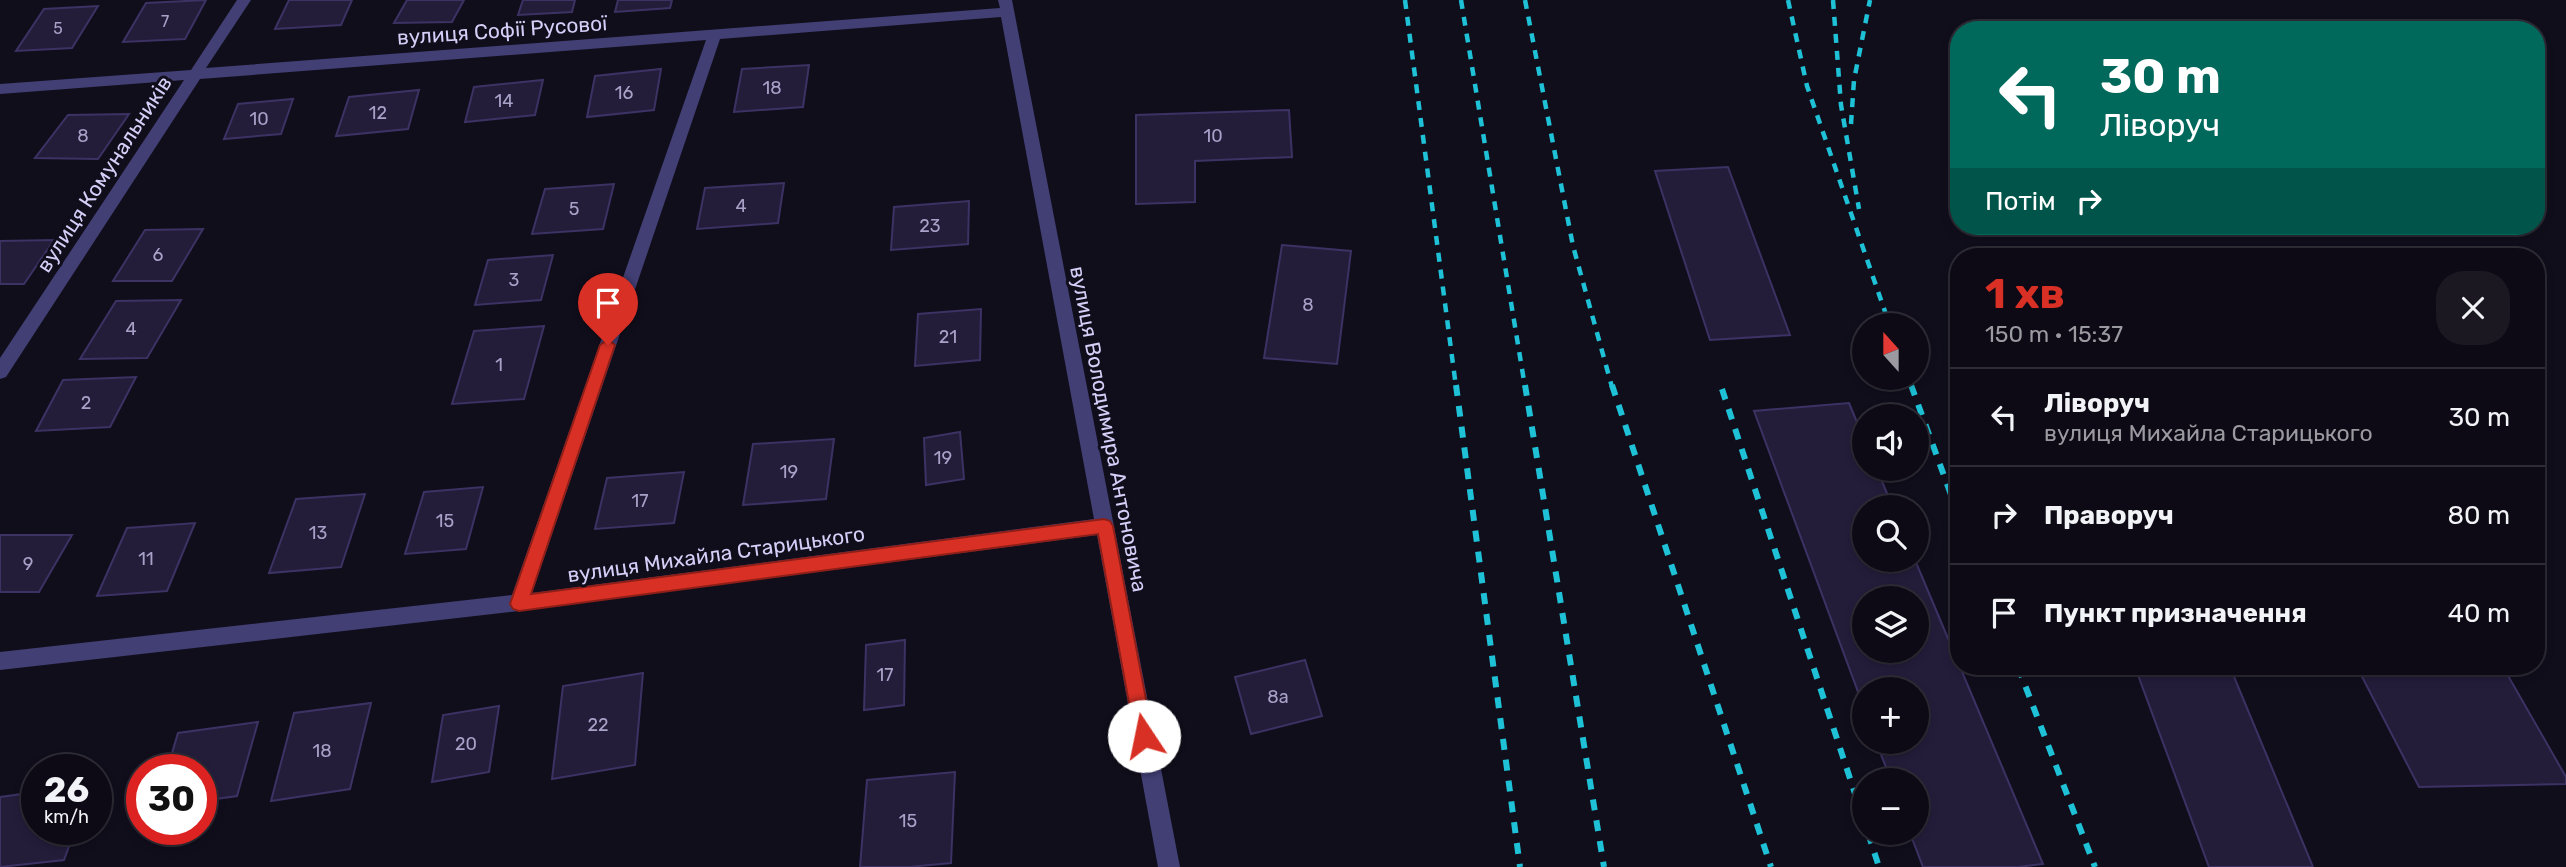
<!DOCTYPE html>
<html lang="uk">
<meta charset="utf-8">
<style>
:root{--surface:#0d0a15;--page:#1b1822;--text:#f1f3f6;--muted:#9a9aa0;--line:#2d2b34;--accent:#d93025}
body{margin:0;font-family:Rubik,sans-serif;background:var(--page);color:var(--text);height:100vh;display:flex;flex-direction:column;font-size:26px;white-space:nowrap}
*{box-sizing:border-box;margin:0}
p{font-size:23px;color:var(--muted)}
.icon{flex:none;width:38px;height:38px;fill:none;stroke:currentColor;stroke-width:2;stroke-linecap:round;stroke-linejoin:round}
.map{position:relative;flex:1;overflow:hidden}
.panel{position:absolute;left:1950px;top:248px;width:595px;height:427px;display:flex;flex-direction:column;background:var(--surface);border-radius:28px;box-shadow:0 4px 10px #0003,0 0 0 2px var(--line)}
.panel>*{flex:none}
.banner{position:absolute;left:1950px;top:21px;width:595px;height:214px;border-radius:28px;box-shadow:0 4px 10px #0003,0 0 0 2px var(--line);background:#00695c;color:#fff;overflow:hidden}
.needle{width:46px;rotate:339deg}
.buttons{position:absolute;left:1852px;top:313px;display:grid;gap:14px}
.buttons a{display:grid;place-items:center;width:77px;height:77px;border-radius:50%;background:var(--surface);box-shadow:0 4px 10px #0003,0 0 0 2px var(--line);font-size:35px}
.speed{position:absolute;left:21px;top:754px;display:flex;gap:14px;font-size:35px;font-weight:700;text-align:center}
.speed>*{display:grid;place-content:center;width:91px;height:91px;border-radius:50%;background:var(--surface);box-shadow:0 4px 10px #0003,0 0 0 2px var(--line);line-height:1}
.speed small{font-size:18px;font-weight:400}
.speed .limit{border:10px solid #d22;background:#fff;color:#111}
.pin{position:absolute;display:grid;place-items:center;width:60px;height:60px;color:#fff;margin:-72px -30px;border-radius:50% 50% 50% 0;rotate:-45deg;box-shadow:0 0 7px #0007}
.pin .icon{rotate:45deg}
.me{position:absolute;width:77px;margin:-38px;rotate:349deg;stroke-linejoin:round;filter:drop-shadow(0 0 5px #0008)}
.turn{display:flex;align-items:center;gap:24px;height:147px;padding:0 35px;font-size:32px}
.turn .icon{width:91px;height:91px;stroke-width:2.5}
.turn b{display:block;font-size:49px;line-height:60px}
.then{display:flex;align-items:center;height:66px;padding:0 35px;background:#0003;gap:14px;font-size:26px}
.round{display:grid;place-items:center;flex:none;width:74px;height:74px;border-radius:28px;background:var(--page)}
.headline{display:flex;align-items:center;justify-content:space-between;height:119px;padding:0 35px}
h1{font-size:42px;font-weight:700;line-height:52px;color:var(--accent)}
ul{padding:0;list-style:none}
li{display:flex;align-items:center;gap:21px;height:98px;padding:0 35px;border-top:2px solid var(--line)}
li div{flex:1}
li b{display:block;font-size:26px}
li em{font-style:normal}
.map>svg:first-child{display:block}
</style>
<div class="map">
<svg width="2566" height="867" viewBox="0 0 2566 867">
<rect width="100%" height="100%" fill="#110e1c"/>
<g fill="#231d3a" stroke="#3c3263" stroke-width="2" fill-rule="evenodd">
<path d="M206 0 185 39 123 42 146 3Z"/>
<path d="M289 0H352L341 25 275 29Z"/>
<path d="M407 0H464L452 22 394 23Z"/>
<path d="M523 0H575L572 12 518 15Z"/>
<path d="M618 0H672L670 8 615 12Z"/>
<path d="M98 6 72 48 16 51 44 9Z"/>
<path d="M809 65 803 107 734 112 742 69Z"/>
<path d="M661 69 654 110 587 117 595 76Z"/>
<path d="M543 80 535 115 465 122 474 87Z"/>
<path d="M419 90 408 129 336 136 349 97Z"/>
<path d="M293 99 281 134 224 139 238 104Z"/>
<path d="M1289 110 1292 157 1195 161V202L1136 204V115Z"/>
<path d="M129 114 98 159 35 158 68 115Z"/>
<path d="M1728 167 1790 335 1710 340 1655 171Z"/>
<path d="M784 183 778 223 697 229 705 188Z"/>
<path d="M614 184 603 229 532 234 545 189Z"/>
<path d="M969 201 968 244 891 250 894 207Z"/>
<path d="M203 229 172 281H113L145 230Z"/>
<path d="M54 240 24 284H0V241Z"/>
<path d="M1282 245 1351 251 1337 364 1264 358Z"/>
<path d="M553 255 541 300 475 305 488 260Z"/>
<path d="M181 300 147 358 80 359 116 301Z"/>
<path d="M981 309 980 360 915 366 918 314Z"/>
<path d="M544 326 524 399 452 404 474 331Z"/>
<path d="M136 377 110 427 36 431 63 380Z"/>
<path d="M1849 403 1864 439V469H1877L1893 508H1864V560H1915L2043 864 2018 867H1923L1910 833H1916V780H1891L1876 742H1916V690H1864V708L1754 411ZM1864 598H1916V651H1864Z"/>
<path d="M960 432 964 479 926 485 924 438Z"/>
<path d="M834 439 826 499 743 505 753 444Z"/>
<path d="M684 472 674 523 595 529 607 478Z"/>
<path d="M483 487 466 549 405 554 424 492Z"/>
<path d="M365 494 341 567 269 573 296 499Z"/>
<path d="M195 523 167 591 97 596 127 528Z"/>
<path d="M0 535H72L39 592H0Z"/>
<path d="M905 640 904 705 864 710 866 645Z"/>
<path d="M1305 660 1322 716 1251 734 1235 677Z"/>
<path d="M2135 667H2230L2313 867H2209Z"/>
<path d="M2357 667H2503L2566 777V784L2419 787Z"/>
<path d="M643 673 635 765 552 779 563 686Z"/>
<path d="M371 703 350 789 271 801 294 713Z"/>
<path d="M499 706 489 772 432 782 443 715Z"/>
<path d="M258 722 237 796 201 801V770H167L178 733Z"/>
<path d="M955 772 951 863 909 867H860L867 780Z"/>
<path d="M37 792V830H75L64 860 0 867V797Z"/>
</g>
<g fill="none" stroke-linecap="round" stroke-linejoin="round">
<path fill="#423f75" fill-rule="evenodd" d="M237 0H251L206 68 1000 8 998 0H1012L1180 867H1158L1097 535 519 611 0 670V652L512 595 706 40 200 79 6 377 0 379V358L184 80 0 94V84L191 70ZM1001 17 1094 519 532 593 720 39Z"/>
<g stroke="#1ec1d6" stroke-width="4.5" stroke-dasharray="9 8" stroke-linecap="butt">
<path d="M1405 0 1456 387"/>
<path d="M1461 0 1525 387"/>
<path d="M1525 0 1573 246 1612 387"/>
<path d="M1788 0 1807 86 1890 326"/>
<path d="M1833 0 1841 105 1859 209"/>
<path d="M1851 124 1854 80 1870 0"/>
<path d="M1908 378 1911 387"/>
</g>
<g stroke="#1ec1d6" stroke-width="6" stroke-dasharray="11 10" stroke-linecap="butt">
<path d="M1456 385 1520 867"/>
<path d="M1525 385 1604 867"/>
<path d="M1612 385 1771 867"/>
<path d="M1911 385 1958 514"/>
<path d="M1722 389 1864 821"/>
<path d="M2018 667 2095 867"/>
<path d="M1868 833 1879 867"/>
</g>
</g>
<path fill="#d93025" stroke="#8d1f18" stroke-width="2" d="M608 339 615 345 531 594 1104 519 1110 521 1113 526 1153 736 1151 742 1144 745 1138 742 1135 736 1098 534 519 611 513 609 510 604 600 345Z"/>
<g text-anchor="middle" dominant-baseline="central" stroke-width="6" stroke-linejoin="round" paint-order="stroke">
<g font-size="16" fill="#a8a2c8">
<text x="165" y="21">7</text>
<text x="58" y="28">5</text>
</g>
<g font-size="18" fill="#a8a2c8">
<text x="772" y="88">18</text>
<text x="624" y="93">16</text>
<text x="504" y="101">14</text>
<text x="378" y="113">12</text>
<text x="259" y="119">10</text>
<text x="83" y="136">8</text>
<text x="1213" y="136">10</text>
<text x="741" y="206">4</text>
<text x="574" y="209">5</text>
<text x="930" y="226">23</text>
<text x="158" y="255">6</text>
<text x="514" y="280">3</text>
<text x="1308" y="305">8</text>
<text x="131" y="329">4</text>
<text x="948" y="337">21</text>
<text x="499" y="365">1</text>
<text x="86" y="403">2</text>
<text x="943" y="458">19</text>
<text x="789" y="472">19</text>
<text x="640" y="501">17</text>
<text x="445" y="521">15</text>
<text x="318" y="533">13</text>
<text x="146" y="559">11</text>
<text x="28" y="564">9</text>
<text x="885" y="675">17</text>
<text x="1278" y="697">8а</text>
<text x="598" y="725">22</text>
<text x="466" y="744">20</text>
<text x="322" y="751">18</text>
<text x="908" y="821">15</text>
</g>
<g font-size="21" fill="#d5cff8" stroke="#110e1c">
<text transform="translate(502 30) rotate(-4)">вулиця Софії Русової</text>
<text transform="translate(104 174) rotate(-57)">вулиця Комунальників</text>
<text transform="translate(1109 429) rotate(79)">вулиця Володимира Антоновича</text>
<text transform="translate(716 554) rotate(-8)">вулиця Михайла Старицького</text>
</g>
</g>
</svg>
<div class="buttons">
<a><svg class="needle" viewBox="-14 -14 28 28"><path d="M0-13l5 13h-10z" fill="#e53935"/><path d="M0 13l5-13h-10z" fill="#9a9aa0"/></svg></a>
<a><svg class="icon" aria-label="sound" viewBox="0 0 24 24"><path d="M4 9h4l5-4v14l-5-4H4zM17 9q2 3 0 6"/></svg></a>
<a><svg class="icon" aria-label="search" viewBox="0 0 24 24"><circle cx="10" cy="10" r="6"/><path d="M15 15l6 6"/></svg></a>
<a><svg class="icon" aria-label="layers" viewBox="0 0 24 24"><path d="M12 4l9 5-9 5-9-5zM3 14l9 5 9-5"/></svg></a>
<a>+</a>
<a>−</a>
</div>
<div class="speed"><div>26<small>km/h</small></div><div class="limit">30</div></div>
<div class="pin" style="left:608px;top:345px;background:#d93025"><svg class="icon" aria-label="arrive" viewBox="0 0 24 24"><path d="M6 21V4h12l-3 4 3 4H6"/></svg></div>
<svg class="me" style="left:1144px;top:736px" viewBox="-20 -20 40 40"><circle r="19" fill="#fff"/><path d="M0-13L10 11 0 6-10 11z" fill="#d93025"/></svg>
<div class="banner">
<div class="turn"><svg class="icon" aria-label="left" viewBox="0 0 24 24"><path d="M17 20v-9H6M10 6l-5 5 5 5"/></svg><div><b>30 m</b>Ліворуч</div></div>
<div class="then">Потім<svg class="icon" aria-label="right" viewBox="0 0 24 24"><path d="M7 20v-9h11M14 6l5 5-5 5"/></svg></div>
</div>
<section class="panel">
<div class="headline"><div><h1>1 хв</h1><p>150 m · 15:37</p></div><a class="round"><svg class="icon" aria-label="close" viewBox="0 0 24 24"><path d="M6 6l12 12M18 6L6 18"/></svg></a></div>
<ul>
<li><svg class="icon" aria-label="left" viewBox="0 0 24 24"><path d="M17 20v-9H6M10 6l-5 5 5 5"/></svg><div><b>Ліворуч</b><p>вулиця Михайла Старицького</p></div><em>30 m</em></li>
<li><svg class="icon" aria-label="right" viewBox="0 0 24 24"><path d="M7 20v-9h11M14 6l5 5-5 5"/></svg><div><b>Праворуч</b></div><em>80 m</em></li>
<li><svg class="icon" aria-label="arrive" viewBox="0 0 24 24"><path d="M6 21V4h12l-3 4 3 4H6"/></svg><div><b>Пункт призначення</b></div><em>40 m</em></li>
</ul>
</section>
</div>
